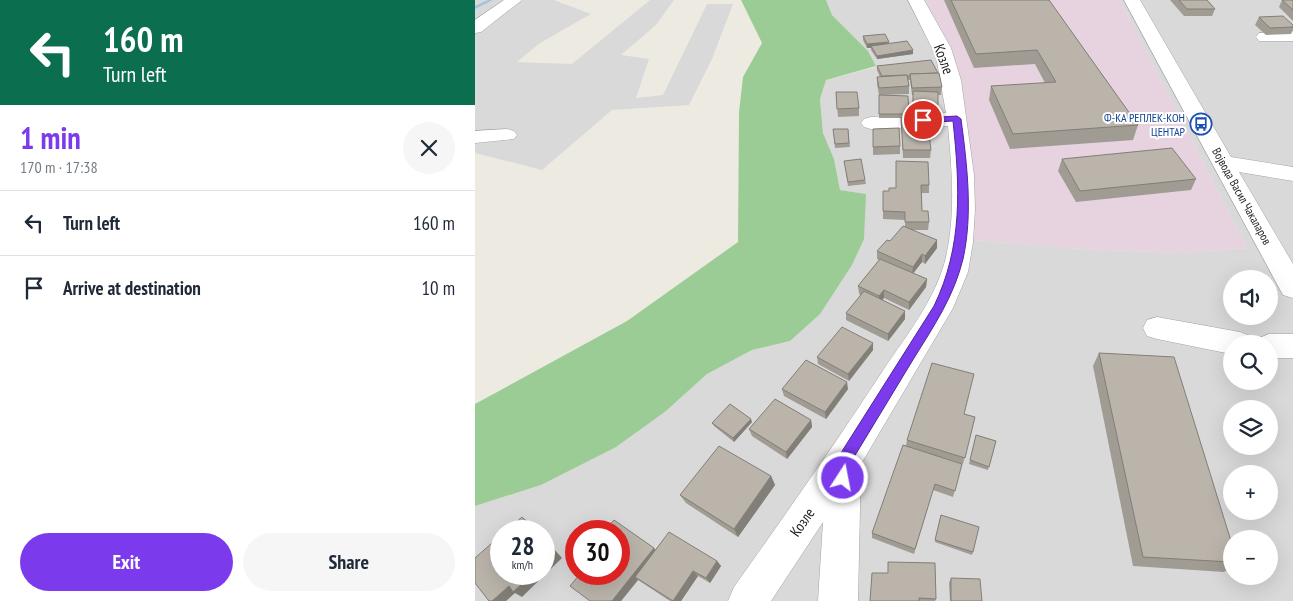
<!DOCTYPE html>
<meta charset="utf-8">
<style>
:root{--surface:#fff;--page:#f6f6f7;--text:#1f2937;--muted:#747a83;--line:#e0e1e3;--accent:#7c3aed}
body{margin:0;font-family:"PT Sans Narrow",sans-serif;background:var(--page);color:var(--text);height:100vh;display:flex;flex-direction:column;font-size:19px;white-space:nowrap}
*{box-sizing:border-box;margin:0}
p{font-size:16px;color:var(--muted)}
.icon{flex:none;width:28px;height:28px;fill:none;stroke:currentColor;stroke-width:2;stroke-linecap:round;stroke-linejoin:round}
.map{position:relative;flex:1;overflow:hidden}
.drawer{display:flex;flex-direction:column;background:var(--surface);width:475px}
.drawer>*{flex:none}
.banner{background:#0b6e4f;color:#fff;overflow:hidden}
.controls{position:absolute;left:748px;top:270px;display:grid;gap:10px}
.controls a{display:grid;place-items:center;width:55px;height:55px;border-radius:50%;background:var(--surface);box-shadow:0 5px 20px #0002;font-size:25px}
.speed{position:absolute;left:15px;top:520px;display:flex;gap:10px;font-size:25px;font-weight:700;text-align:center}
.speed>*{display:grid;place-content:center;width:65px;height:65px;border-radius:50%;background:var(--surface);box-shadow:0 5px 20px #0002;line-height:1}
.speed small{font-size:12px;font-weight:400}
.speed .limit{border:8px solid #d22;background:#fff;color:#111}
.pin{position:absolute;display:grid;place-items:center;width:42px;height:42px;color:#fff;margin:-21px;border:2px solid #fff;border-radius:50%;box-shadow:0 1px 5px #0007}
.me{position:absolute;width:55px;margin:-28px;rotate:11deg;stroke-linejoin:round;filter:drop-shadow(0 0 4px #0008)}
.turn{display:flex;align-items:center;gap:18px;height:105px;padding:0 20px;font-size:22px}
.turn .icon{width:65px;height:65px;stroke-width:2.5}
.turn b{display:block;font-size:35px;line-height:42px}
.round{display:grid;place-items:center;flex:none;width:52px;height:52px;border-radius:26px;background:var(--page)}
.overview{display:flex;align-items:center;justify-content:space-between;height:85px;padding:0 20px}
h1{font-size:30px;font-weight:700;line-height:38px;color:var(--accent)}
.button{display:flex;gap:10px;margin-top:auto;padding:10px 20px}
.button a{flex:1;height:58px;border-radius:30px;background:var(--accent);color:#fff;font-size:20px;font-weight:700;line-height:58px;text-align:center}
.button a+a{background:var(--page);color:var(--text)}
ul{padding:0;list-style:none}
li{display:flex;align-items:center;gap:15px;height:65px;padding:0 20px;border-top:1px solid var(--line)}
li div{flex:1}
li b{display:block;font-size:19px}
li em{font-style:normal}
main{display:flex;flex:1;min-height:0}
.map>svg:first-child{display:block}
</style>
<main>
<section class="drawer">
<div class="banner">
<div class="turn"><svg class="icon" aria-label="left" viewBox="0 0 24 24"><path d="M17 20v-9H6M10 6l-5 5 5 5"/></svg><div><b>160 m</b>Turn left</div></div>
</div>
<div class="overview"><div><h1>1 min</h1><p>170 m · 17:38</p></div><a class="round"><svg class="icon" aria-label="close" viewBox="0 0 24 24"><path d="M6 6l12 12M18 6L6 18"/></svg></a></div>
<ul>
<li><svg class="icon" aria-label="left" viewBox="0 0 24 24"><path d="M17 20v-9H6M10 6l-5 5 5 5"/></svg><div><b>Turn left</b></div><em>160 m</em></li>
<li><svg class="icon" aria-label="arrive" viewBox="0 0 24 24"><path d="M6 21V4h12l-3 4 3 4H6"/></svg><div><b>Arrive at destination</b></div><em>10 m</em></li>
</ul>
<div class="button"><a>Exit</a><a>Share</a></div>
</section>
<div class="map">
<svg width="818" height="601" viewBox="0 0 818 601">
<rect width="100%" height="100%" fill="#edebe1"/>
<g fill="#dad9d9" fill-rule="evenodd">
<path d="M0 0H79L116 14 65 43 42 62 97 64 175 0H199L181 25 146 55 174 59 161 98 188 95 232 4H258L237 59 214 105 137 110 67 170 0 153Z"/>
<path d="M351 0H448L487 102 500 201 499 240 606 249 705 253 772 248 645 0H818V601H0V506L66 485 191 411 232 374 277 350 315 341 390 194 365 190 359 159 348 133 345 99 351 80 401 67 393 51 357 15ZM756 279H794V316H756ZM756 344H794V381H756ZM756 409H794V446H756ZM756 474H794V511H756ZM26 531H69V574H26ZM101 531H144V574H101ZM756 539H794V576H756Z"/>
</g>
<path fill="#e6d3df" d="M448 0H645L772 248 705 253 606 249 499 240 500 201 487 102Z"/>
<path fill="#9ccc96" d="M266 0H351L357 15 393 51 401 66 351 80 345 99 348 133 359 159 365 190 391 194 389 239 377 265 345 314 315 341 277 350 232 374 191 411 141 447 66 485 0 506V404L152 321 263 242 264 112 268 77 287 43Z"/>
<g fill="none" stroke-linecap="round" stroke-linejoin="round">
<path fill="#a2c3db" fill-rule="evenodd" d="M13 0H18L0 9V6Z"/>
<g stroke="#a3a3a3" stroke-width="1">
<g id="minor">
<path d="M29 0H47L6 32 0 33V20Z"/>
<path d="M433 0H449L476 48 486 80 499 175 500 209 498 242 493 272 478 308 386 464 383 601H343L348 522 296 601H253L259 587C310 515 361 443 409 369 432 335 459 301 470 261 481 217 477 170 473 126L396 129 389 127 386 123 389 119 396 117 471 113 461 56Z"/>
<path d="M649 0H665L756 157 818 167V181L764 172 818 264V298L808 295Z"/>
<path d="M818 31V41H784L781 37 784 33Z"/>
<path d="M32 129 39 131 42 135 39 139 0 143V131Z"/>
<path d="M682 317 765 332 775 336 779 344H756V354L682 339 672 336 668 328 672 320Z"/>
<path d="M794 334H818V358H794V344H780L784 338Z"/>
</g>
</g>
<use href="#minor" fill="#fff" fill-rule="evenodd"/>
</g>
<g fill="#a09b93">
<path d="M469 0H574L663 125 658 140 535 149 514 100 516 86 570 83 560 64 499 68Z"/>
<path d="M695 0H732L740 9 737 16H709Z"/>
<path d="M807 0H818V21L804 7Z"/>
<path d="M784 17 818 25V30L816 34 791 35 780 25Z"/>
<path d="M388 36 438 50V54L402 59 396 50V48H392L388 40Z"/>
<path d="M456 60 467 87 466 95H463L462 112H437L438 95H437L435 80H433L434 86V94L407 95 433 96 434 118H404V95L402 84V77H405L402 70V66Z"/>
<path d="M361 92 384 108V116L363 117Z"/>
<path d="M426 118 456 150 455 158H428Z"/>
<path d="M358 129H373L375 147 360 148Z"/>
<path d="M398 129 425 146V154L398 155Z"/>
<path d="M587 159 721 179 716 190 601 202 583 171Z"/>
<path d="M369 161 390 180 391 184 373 186Z"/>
<path d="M421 161 454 185V193H446L447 211 454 222 453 230H436L462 240V248L450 264 447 262 438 273 452 279 451 287 434 310 409 298 407 300 430 319 413 341 371 320V313L386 295 384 294 383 286 404 260 402 259V251L415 241 430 227V220L408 219V211L414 191 421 188Z"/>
<path d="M398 350 374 381 343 364 342 357Z"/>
<path d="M624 353 756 541V567L749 572 658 566 618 366Z"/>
<path d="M307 389H373L351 419 309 396Z"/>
<path d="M489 414 500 417 488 464 460 455 487 464 478 497 458 490 439 554 397 538V533L431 446 432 440Z"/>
<path d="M336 420 337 427 312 459 277 436 274 429Z"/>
<path d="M277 422 259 442 239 426 237 423Z"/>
<path d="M501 435 521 441 513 470 494 464Z"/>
<path d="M296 476 300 485 263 537 211 503 205 495Z"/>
<path d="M466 515 498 552 497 555 460 542Z"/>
<path d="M181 550 242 561 246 566 235 583 223 576 206 601H195L163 580 146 601H115Z"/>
<path d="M397 573 461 599 460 601H395Z"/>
<path d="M476 578 507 601H475L474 583Z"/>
</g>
<g fill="#827e78">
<path d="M414 42V46H396V48H392V44Z"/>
<path d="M438 50V54L402 59V56Z"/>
<path d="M462 240V248L450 264V256Z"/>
<path d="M447 254V262L437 275 438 267Z"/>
<path d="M452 279 451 287 434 310V302Z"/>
<path d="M409 290V298L404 304V296Z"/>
<path d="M430 311V319L413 341V334Z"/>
<path d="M398 343V350L374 381 373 374Z"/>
<path d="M372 382 373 389 351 419 350 412Z"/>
<path d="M276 419 277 422 259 442 258 438Z"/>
<path d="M336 420 337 427 312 459 311 452Z"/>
<path d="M296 476 300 485 263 537 259 529Z"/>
<path d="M47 517 55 523 63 531H60Z"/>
<path d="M69 538 87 558 47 597 40 593 31 601H17L34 586 58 574H69Z"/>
<path d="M179 548 184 553 160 577 163 580 146 601H137Z"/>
<path d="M242 561 246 566 235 583 231 578Z"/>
<path d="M218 571 223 576 206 601H198Z"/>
</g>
<g fill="#bab4ab" stroke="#827e78">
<path d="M476 0H574L663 125 538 134 516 86 581 82 562 50 501 54Z"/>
<path d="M704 0H732L740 9H712Z"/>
<path d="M807 0H818V10Z"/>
<path d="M808 16 818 25V27L795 28 784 17Z"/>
<path d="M410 34 414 42 392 44 388 36Z"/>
<path d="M432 41 438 50 402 56 396 46Z"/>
<path d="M456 60 463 73 435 74 436 76H432V75L407 76 402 66Z"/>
<path d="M464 73 467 87 437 88 435 74Z"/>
<path d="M432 75 434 86 404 88 402 77Z"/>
<path d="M438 91 463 92V105L438 104Z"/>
<path d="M361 92H382L384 108 362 109Z"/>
<path d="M404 95 433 96 434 114H404Z"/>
<path d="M426 118H452L456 150H428Z"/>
<path d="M424 128 425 146 398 147V129Z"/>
<path d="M358 129H373L374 143 360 144Z"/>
<path d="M697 148 721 179 605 191 587 159Z"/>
<path d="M386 159 390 180 373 182 369 161Z"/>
<path d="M421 161 453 162 454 185H446L447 211H453L454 222H430V212L408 211V191H414V188H421Z"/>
<path d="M428 226 462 240 450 256 447 254 438 267 402 251 412 240 415 241Z"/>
<path d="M405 259 452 279 434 302 409 290 404 296 383 286Z"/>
<path d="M389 291 430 311 413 334 371 313Z"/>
<path d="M367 327 398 343 373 374 342 357Z"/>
<path d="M624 353 699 357 756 541V562L668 557Z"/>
<path d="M331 360 372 382 350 412 307 389Z"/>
<path d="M457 363 499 374 489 414 500 417 490 458 432 440Z"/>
<path d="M300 399 336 420 311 452 274 429Z"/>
<path d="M255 404 276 419 258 438 237 423Z"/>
<path d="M501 435 521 441 514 467 495 460Z"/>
<path d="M428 445 487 464 480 491 460 484 440 549 397 533Z"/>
<path d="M244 446 296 476 259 529 205 495Z"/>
<path d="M466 515 504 527 498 552 460 540Z"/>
<path d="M47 517 60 531H31Z"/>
<path d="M139 520 179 548 137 601H115L95 586 105 574H144V531H129Z"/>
<path d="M194 532 242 561 231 578 218 571 198 601 160 577Z"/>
<path d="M26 535V574H58L38 592 34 586 17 601H14L0 583V558Z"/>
<path d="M69 541 80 553 69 564Z"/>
<path d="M413 562 460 563 461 599 444 598V601H395L397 573H413Z"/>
<path d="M476 578 505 579 507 601H476Z"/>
</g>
<path fill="#7c3aed" stroke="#51269a" d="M482 116 486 119C492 164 498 214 488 259 479 296 459 326 439 358 418 393 397 427 376 462L373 483 368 485 363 483 361 478 364 456 459 306C488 246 485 187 478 121L448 123 443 120 448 118Z"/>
<defs>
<g id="bus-ring" transform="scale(1.125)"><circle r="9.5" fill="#fff" stroke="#1a4fb4" stroke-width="1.5"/><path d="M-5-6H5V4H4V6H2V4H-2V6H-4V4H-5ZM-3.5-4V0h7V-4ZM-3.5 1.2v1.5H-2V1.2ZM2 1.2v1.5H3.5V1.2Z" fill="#1a4fb4"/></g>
</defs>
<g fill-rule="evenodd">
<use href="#bus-ring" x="726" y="124"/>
</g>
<g text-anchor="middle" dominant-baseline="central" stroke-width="4" stroke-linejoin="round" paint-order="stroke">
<g font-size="12" fill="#164399" stroke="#fff" text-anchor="end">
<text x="710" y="117">Ф-КА РЕПЛЕК-КОН<tspan x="710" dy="14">ЦЕНТАР</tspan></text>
</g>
<g font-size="12" fill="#1c1c1c" stroke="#fff">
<text transform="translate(767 196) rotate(61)">Војвода Васил Чакаларов</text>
</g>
<g font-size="15" fill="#1c1c1c" stroke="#fff">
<text transform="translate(469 59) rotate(70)">Козле</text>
<text transform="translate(327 522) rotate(-55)">Козле</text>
</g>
</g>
</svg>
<div class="controls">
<a><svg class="icon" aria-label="sound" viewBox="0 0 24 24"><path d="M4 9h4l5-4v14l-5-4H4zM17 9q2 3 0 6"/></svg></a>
<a><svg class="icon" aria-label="search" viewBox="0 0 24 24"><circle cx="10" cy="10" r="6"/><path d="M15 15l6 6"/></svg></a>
<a><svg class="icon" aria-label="layers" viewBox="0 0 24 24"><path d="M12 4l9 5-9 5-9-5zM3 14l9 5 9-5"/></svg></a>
<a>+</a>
<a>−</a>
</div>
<div class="speed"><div>28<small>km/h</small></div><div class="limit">30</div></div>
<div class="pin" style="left:448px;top:120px;background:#d93025"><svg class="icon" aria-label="arrive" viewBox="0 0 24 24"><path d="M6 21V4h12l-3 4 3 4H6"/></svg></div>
<svg class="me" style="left:368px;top:478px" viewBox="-20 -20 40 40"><circle r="17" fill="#7c3aed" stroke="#fff" stroke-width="3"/><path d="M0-11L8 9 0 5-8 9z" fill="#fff"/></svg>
</div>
</main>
